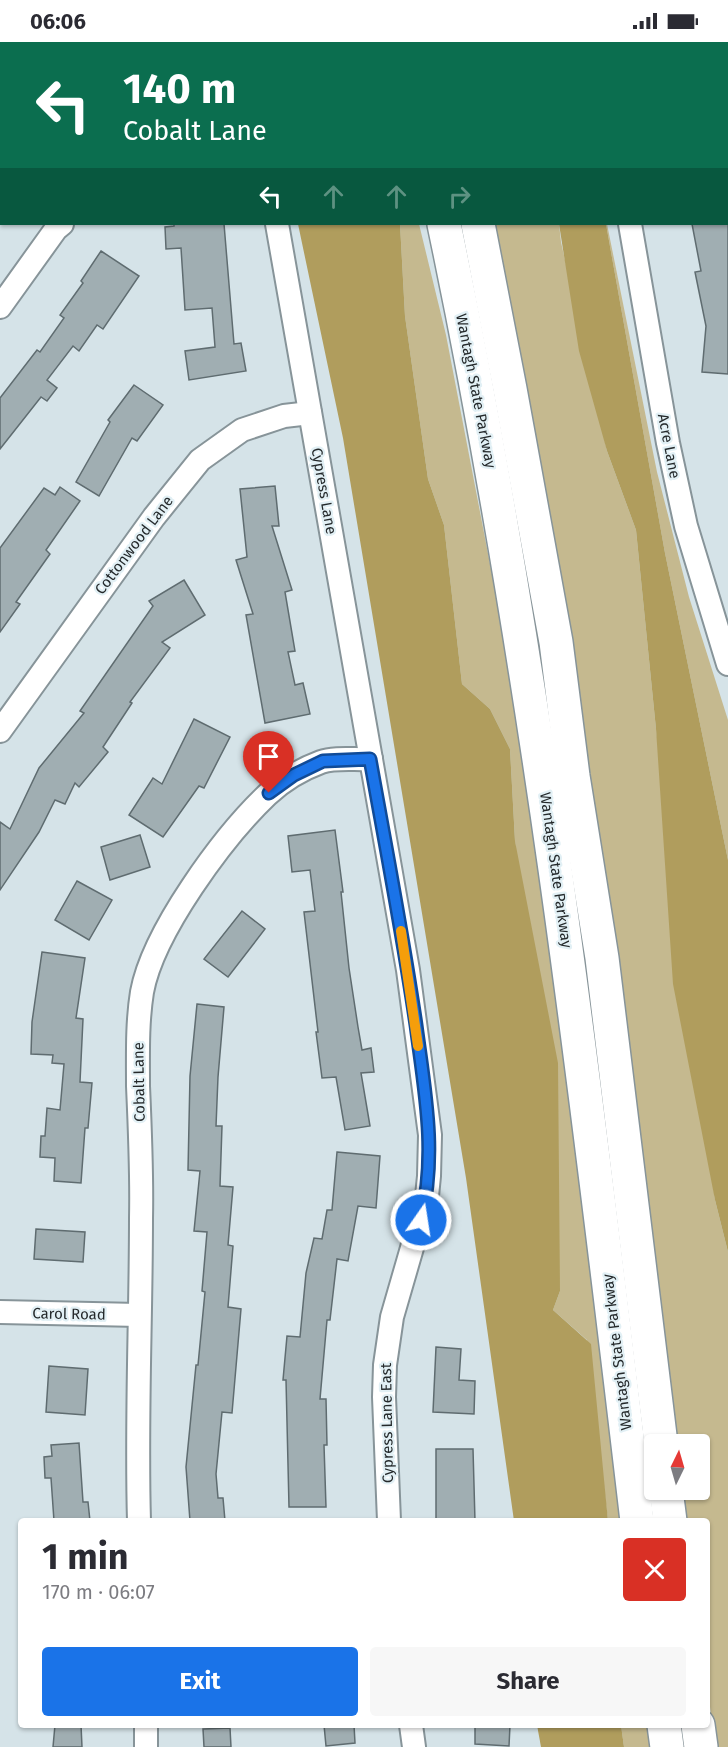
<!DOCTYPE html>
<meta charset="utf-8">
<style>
:root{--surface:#fff;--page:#f7f7f7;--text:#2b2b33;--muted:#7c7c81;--accent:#1a73e8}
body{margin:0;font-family:"Fira Sans",sans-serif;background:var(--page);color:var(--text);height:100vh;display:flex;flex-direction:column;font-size:22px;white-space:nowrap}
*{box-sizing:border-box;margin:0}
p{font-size:20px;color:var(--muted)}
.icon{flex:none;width:33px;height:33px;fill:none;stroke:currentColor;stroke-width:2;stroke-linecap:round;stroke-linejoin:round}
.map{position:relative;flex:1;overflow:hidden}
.drawer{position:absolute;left:18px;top:1476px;width:692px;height:210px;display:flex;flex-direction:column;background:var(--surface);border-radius:6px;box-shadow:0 2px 4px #0004}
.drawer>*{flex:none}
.banner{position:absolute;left:0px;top:0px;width:729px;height:183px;box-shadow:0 2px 4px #0004;background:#0b6e4f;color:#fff;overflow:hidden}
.needle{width:39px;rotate:5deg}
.buttons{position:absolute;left:644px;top:1392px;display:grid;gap:12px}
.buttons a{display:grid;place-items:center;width:66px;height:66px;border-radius:6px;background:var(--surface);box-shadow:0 2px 4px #0004;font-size:30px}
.pin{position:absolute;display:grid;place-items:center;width:51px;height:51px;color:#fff;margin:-62px -26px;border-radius:50% 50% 50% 0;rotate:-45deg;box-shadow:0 0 6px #0007}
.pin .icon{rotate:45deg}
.me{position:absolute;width:66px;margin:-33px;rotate:13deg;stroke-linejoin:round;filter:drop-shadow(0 0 4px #0008)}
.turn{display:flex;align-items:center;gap:21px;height:126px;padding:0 24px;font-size:27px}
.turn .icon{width:78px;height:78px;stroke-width:2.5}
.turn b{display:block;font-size:42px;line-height:51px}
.lanes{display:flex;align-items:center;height:57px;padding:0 24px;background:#0003;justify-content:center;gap:30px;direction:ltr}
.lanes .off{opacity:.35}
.round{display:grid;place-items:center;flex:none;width:63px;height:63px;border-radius:6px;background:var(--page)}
.summary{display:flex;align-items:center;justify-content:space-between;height:102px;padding:0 24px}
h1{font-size:36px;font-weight:700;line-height:45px}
.cta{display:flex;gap:12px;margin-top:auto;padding:12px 24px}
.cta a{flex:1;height:69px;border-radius:6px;background:var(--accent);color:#fff;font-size:24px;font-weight:700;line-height:69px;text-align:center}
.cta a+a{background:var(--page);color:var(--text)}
.status{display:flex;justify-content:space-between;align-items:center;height:42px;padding:0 30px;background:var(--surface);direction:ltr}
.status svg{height:16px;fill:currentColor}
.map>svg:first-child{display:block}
</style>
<div class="status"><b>06:06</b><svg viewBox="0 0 49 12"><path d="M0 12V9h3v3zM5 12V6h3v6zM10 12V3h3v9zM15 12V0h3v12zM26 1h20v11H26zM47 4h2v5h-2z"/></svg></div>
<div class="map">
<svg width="728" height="1705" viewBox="0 0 728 1705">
<rect width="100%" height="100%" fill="#d5e3e8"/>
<g fill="#c5b98f">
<path d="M400 182H419L446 293 515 652 559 959 620 1479H608L587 1298 553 1268 560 1249 515 799 510 707 490 667 462 642 444 483 428 437 405 274Z"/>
<path d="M492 182H559L561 200 607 409 636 488 656 687 715 1158 728 1210V1705H715L707 1641 706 1479H685L681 1448H699V1402H675Z"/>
<path d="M606 182H607L657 430 689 555 728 678V818L665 511Z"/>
<path d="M621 1683H649L653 1705H624Z"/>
</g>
<g fill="#b09d5d">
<path d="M298 182H400L405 274 428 437 444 483 462 642 490 667 510 707 515 799 558 1021 560 1249 553 1268 591 1302 608 1479H514L466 1136 343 396Z"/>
<path d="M559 182H606L665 511 728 818V1210L715 1158 673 942 656 687 636 488 607 409 579 309Z"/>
<path d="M537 1683H621L624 1705H541Z"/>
</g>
<g fill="#a0aeb2" stroke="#5f6c70" stroke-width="1.5">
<path d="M174 182H224L234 302 241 301 246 329 189 338 185 309 215 305 212 266 185 268 181 206 166 207 165 185 174 184Z"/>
<path d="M692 182H728V332L702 330 706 284 695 230 701 229Z"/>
<path d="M101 209 139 234 103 287 97 283 79 309 73 304 47 338 57 346 47 359 41 355 0 407V356L37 308 40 310 64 276 60 273 83 241 81 239Z"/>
<path d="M134 343 163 363 137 399 132 396 99 454 76 440 110 380 108 378Z"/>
<path d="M275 444 279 484H272L292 548 285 550 295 609 288 610 295 643 303 641 310 672 265 681 246 573 253 572 236 518 247 515 240 447Z"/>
<path d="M60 445 80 459 46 508 50 512 16 560 20 562 0 590V506L44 446 55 453Z"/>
<path d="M184 538 205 573 162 600 170 606 130 660 132 661 103 705 108 710 79 745 75 741 65 762 55 758 39 790 0 848V780L10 787 39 726 84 671 80 669 153 564 149 559Z"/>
<path d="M194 677 230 695 204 746 199 744 163 795 129 773 153 736 162 742Z"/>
<path d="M335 788 343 850H341L349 926 358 985 362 1008 371 1006 374 1030 361 1031 370 1084 345 1088 336 1035 322 1036 316 990H318L304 870 315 869 310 828 292 830 288 794Z"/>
<path d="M140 793 150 825 110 838 101 805Z"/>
<path d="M77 839 112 858 89 898 55 878Z"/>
<path d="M242 869 265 887 228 935 204 917Z"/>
<path d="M42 910 85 916 76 976 83 977 80 1040 92 1041 88 1086H85L81 1141 54 1139 55 1116 40 1115 41 1094H45L47 1066 60 1068 64 1022 52 1021 53 1013 31 1012 32 980Z"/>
<path d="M197 962 224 965 218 1035 216 1084H222L220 1144 233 1145 228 1203 233 1204 228 1265 241 1267 232 1371 222 1370 216 1432 218 1456H223L225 1479H190L186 1425 196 1323H198L205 1250 202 1249 207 1190 194 1189 200 1129 188 1128 190 1034Z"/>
<path d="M337 1110 380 1114 376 1166 358 1164 348 1219 337 1217 330 1278H327L320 1357H326L327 1403H324L326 1465H289L286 1338H283L287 1294 300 1295 306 1231 314 1196 322 1197 327 1168H332Z"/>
<path d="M36 1187 85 1190 83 1220 34 1217Z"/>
<path d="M436 1305 461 1307 459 1338 475 1339 474 1372 433 1370Z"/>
<path d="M49 1324 88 1327 85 1373 46 1370Z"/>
<path d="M79 1401 83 1460H88L90 1479H54L51 1436H45L44 1415 52 1414 51 1403Z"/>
<path d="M436 1407H473L475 1479H436Z"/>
<path d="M55 1683H81L82 1705H53Z"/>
<path d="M324 1683H354L355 1701 326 1704Z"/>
<path d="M475 1683H510L509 1704 475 1702Z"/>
<path d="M230 1686 231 1705H204L203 1687Z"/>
</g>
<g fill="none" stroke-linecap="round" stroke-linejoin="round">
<g stroke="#879499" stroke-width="26">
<g id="street">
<path d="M218 0 219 2"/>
<path d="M598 0V2"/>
<path d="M277 182 408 928 430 1093 429 1134 427 1154 392 1275 385 1323 384 1355 389 1479"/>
<path d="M630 182 668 401 686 484 728 622"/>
<path d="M0 265 56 187 62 182"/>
<path d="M0 689 154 475 200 418 242 388 284 374 310 371"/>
<path d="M0 1270 139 1273"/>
<path d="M139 1479C136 1378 141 1277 141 1176 142 1132 140 1088 138 1044 138 1013 137 981 142 950 153 890 223 795 267 753 282 739 302 727 321 720 335 715 356 718 371 717"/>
<path d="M146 1683V1705"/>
<path d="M411 1683 414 1705"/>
</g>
</g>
<g stroke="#879499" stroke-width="36">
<g id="highway">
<path d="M404 0V2"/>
<path d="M440 0V2"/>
<path d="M444 182C534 610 586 1044 637 1479"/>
<path d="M478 182 510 347 556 600 573 734 602 916 661 1402"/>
<path d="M666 1448 670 1479"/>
<path d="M664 1683 667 1705"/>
<path d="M698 1683 701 1705"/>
</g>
</g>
<use href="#street" stroke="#fff" stroke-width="22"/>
<use href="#highway" stroke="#fff" stroke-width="33"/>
</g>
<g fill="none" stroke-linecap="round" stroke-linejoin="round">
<g stroke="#114b97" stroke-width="15">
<path id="route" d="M269 751 294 733 323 719 370 717C386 806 403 894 416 983 425 1051 437 1111 421 1178"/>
</g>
<use href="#route" stroke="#1a73e8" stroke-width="10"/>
<path stroke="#f59e0b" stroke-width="10" d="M401 889 418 1004"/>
</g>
<g text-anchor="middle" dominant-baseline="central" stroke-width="4.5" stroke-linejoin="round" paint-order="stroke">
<g font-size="15" fill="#24292b" stroke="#e2f0f5">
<text transform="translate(476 349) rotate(79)">Wantagh State Parkway</text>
<text transform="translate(669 404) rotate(79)">Acre Lane</text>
<text transform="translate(324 449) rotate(80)">Cypress Lane</text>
<text transform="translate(134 503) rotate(-53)">Cottonwood Lane</text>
<text transform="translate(556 828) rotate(82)">Wantagh State Parkway</text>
<text transform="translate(139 1040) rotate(-91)">Cobalt Lane</text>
<text transform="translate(69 1272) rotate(1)">Carol Road</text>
<text transform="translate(617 1310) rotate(-97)">Wantagh State Parkway</text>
<text transform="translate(387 1381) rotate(-91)">Cypress Lane East</text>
</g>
</g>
</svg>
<div class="buttons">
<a><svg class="needle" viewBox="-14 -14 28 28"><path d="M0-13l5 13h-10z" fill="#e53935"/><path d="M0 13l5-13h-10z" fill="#7c7c81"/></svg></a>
</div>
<div class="pin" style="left:269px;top:751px;background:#d93025"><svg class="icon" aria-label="arrive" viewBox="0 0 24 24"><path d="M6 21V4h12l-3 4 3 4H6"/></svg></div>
<svg class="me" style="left:421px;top:1178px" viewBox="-20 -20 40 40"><circle r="17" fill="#1a73e8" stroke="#fff" stroke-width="3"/><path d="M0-11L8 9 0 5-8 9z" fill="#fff"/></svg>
<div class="banner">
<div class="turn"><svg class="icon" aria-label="left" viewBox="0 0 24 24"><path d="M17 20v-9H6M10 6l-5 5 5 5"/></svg><div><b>140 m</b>Cobalt Lane</div></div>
<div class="lanes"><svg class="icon" aria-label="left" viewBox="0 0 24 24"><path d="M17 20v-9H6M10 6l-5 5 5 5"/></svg><svg class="icon off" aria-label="ahead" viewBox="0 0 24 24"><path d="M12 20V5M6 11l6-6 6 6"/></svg><svg class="icon off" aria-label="ahead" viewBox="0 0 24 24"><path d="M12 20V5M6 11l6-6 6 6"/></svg><svg class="icon off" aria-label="right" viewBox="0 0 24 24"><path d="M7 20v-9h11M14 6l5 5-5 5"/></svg></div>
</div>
<section class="drawer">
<div class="summary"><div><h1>1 min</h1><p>170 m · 06:07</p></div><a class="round" style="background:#d93025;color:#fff"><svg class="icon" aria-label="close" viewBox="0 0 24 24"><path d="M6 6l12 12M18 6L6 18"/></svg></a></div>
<div class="cta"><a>Exit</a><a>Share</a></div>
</section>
</div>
